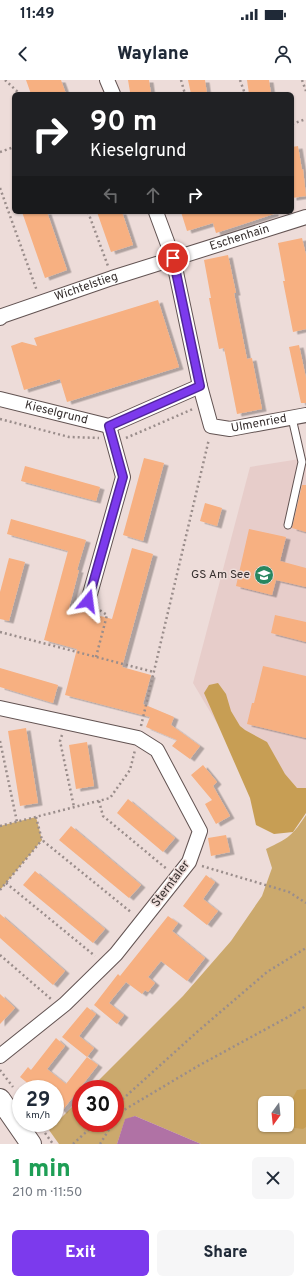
<!DOCTYPE html>
<meta charset="utf-8">
<style>
:root{--surface:#fff;--page:#f6f6f7;--text:#1f2937;--muted:#747a83;--accent:#7c3aed}
body{margin:0;font-family:Overpass,sans-serif;background:var(--page);color:var(--text);height:100vh;display:flex;flex-direction:column;font-size:15px;white-space:nowrap}
*{box-sizing:border-box;margin:0}
p{font-size:13px;color:var(--muted)}
.icon{flex:none;width:22px;height:22px;fill:none;stroke:currentColor;stroke-width:2;stroke-linecap:round;stroke-linejoin:round}
.map{position:relative;height:1064px;overflow:hidden}
.details{display:flex;flex-direction:column;background:var(--surface);flex:1}
.details>*{flex:none}
.top-card{position:absolute;left:12px;top:12px;width:282px;height:122px;border-radius:6px;box-shadow:0 1px 3px #0004;background:#202124;color:#fff;overflow:hidden}
.needle{width:26px;rotate:195deg}
.controls{position:absolute;left:258px;top:1016px;display:grid;gap:8px}
.controls a{display:grid;place-items:center;width:36px;height:36px;border-radius:6px;background:var(--surface);box-shadow:0 1px 3px #0004;font-size:20px}
.speed{position:absolute;left:12px;top:1000px;display:flex;gap:8px;font-size:20px;font-weight:700;text-align:center}
.speed>*{display:grid;place-content:center;width:52px;height:52px;border-radius:50%;background:var(--surface);box-shadow:0 1px 3px #0004;line-height:1}
.speed small{font-size:10px;font-weight:400}
.speed .limit{border:6px solid #d22;background:#fff;color:#111}
.pin{position:absolute;display:grid;place-items:center;width:34px;height:34px;color:#fff;margin:-17px;border:2px solid #fff;border-radius:50%;box-shadow:0 1px 4px #0007}
.me{position:absolute;width:44px;margin:-22px;rotate:16deg;stroke-linejoin:round;filter:drop-shadow(0 0 3px #0008)}
.turn{display:flex;align-items:center;gap:14px;height:84px;padding:0 12px;font-size:18px}
.turn .icon{width:52px;height:52px;stroke-width:2.5}
.turn b{display:block;font-size:28px;line-height:34px}
.lanes{display:flex;align-items:center;height:38px;padding:0 12px;background:#0003;justify-content:center;gap:20px;direction:ltr}
.lanes .off{opacity:.35}
.round{display:grid;place-items:center;flex:none;width:42px;height:42px;border-radius:6px;background:var(--page)}
.head{display:flex;align-items:center;justify-content:space-between;height:68px;padding:0 12px}
h1{font-size:24px;font-weight:800;line-height:30px;color:#1e9e55}
.action{display:flex;gap:8px;margin-top:auto;padding:8px 12px}
.action a{flex:1;height:46px;border-radius:6px;background:var(--accent);color:#fff;font-size:16px;font-weight:800;line-height:46px;text-align:center}
.action a+a{background:var(--page);color:var(--text)}
.status{display:flex;justify-content:space-between;align-items:center;height:28px;padding:0 20px;background:var(--surface);direction:ltr}
.status svg{height:11px;fill:currentColor}
header{display:flex;justify-content:space-between;align-items:center;height:52px;padding:0 12px;background:var(--surface);font-size:18px;font-weight:800}
.map>svg:first-child{display:block}
</style>
<div class="status"><b>11:49</b><svg viewBox="0 0 49 12"><path d="M0 12V9h3v3zM5 12V6h3v6zM10 12V3h3v9zM15 12V0h3v12zM26 1h20v11H26zM47 4h2v5h-2z"/></svg></div>
<header><svg class="icon" aria-label="back" viewBox="0 0 24 24"><path d="M15 5l-7 7 7 7"/></svg>Waylane<svg class="icon" aria-label="person" viewBox="0 0 24 24"><circle cx="12" cy="8" r="4"/><path d="M4 21q1-7 8-7t8 7"/></svg></header>
<div class="map">
<svg width="306" height="1064" viewBox="0 0 306 1064">
<defs>
<filter id="shadow"><feDropShadow dx="4.5" dy="2.5" stdDeviation="0" flood-color="#0004"/></filter>
</defs>
<rect width="100%" height="100%" fill="#eddcd9"/>
<path fill="#e7cdca" d="M306 378V721L268 729 193 603 250 387Z"/>
<g fill="#cba96d" fill-rule="evenodd">
<path d="M306 735V1064H201L135 1036 125 1040 117 1064H59L49 1050 81 1018V1043H115V1009H90L183 916 231 861 262 816 272 788 266 769C289 758 292 756 306 735ZM265 1023H287V1045H265Z"/>
<path d="M36 737 42 760 0 810V746Z"/>
</g>
<g fill="#c79e54">
<path d="M218 603 226 614 231 631 240 646 245 650 267 662 285 694 297 708H306V733L293 752 274 754 256 745 250 718 204 613 209 605Z"/>
<path d="M306 1009V1047L303 1049 287 1047V1029L297 1010Z"/>
</g>
<path fill="#b072a5" d="M135 1036 201 1064H117L125 1039Z"/>
<g fill="#f7b081" filter="url(#shadow)">
<path d="M26 0H61L66 14H31Z"/>
<path d="M128 0H149L151 14H132V12H130Z"/>
<path d="M188 0H205L207 14H191Z"/>
<path d="M247 0H269L271 14H249Z"/>
<path d="M298 66 302 90 303 89 306 116 292 118V67Z"/>
<path d="M22 132H47L67 190 45 198Z"/>
<path d="M97 132H122L133 165 111 172Z"/>
<path d="M181 132H274V134L216 153 213 143 187 151Z"/>
<path d="M302 158 306 175V249L293 252 283 201H285L278 163Z"/>
<path d="M228 175 236 213H234L247 279 252 278 262 329 237 334 224 268 219 269 209 218H211L204 180Z"/>
<path d="M158 220 179 287 67 322 60 299 24 310 11 266 22 262 37 266 34 258Z"/>
<path d="M299 265 306 298V323H301L289 267Z"/>
<path d="M144 378 164 383 143 461 123 455Z"/>
<path d="M25 386 100 407 96 421 21 401Z"/>
<path d="M302 405H306V452L292 448Z"/>
<path d="M205 423 222 428 217 446 200 441Z"/>
<path d="M11 439 86 460 77 490H79L69 528 112 539 132 468 153 474 122 587 151 595 143 624 174 637 171 645 200 666 190 679 172 666 177 660 146 647 150 637 65 615 77 569 44 560 68 471 7 454Z"/>
<path d="M249 449 286 457 280 481 306 488V507L276 500 272 515 236 506Z"/>
<path d="M9 478 25 482 9 541 0 539V512Z"/>
<path d="M275 535 306 542V562L271 553Z"/>
<path d="M263 586 306 596V658L247 644 252 623H254Z"/>
<path d="M0 588 58 605 53 623 0 607Z"/>
<path d="M26 648 38 723 20 726 8 651Z"/>
<path d="M87 662 94 706 76 709 69 665Z"/>
<path d="M203 685 217 702 213 706 230 736 216 744 205 724 212 720 191 695Z"/>
<path d="M128 719 175 758 163 772 117 733Z"/>
<path d="M71 746 141 805 129 818 59 760Z"/>
<path d="M226 755 230 772 211 776 208 758Z"/>
<path d="M35 791 105 849 93 863 23 805Z"/>
<path d="M206 795 215 802 203 819 218 831 207 845 183 826Z"/>
<path d="M0 834 65 891 53 905 0 858Z"/>
<path d="M168 836 178 843 172 851 205 878 187 901 161 881 148 897 155 903 148 912 145 910 142 914 126 902 109 923 124 935 117 944 94 925 118 894 120 896Z"/>
<path d="M0 914 15 928 0 944Z"/>
<path d="M87 927 96 934 79 956 94 968 87 977 62 957Z"/>
<path d="M56 958 65 966 47 989 66 1004 87 977 98 985 62 1031 55 1025V1009H35L20 997 28 987 31 990Z"/>
</g>
<g fill="none" stroke-linecap="round" stroke-linejoin="round">
<g stroke="#625352" stroke-width="9">
<path id="lane" d="M288 445 302 382 292 338"/>
</g>
<g stroke="#625352" stroke-width="16">
<g id="street">
<path d="M107 0 113 14"/>
<path id="s1" d="M156 132 173 178 200 306 211 346 230 349 306 335"/>
<path id="s2" d="M0 238 2 236 112 198 306 137"/>
<path id="s3" d="M0 319 109 346 200 306"/>
<path d="M88 521 123 397 109 346"/>
<path d="M0 628 138 658 157 670 200 751 189 782 116 874 65 924 0 976"/>
</g>
</g>
<g stroke="#625352" stroke-width="22">
<path id="secondary" d="M0 1019 31 1064"/>
</g>
<g stroke="#9a8d8b" stroke-width="2.5" stroke-dasharray="2 3" stroke-linecap="butt">
<path d="M5 0 20 14"/>
<path d="M181 0 185 14"/>
<path d="M240 0 245 14"/>
<path d="M302 0 306 11"/>
<path d="M292 44 306 39"/>
<path d="M0 72 14 67"/>
<path d="M0 108 37 211"/>
<path d="M88 132 108 186"/>
<path d="M0 339 69 357 99 358"/>
<path d="M126 358 193 329"/>
<path d="M0 552 154 592"/>
<path d="M96 577 107 535 98 529"/>
<path d="M141 646 209 359"/>
<path d="M62 655 60 661 74 727"/>
<path d="M0 661 17 742"/>
<path d="M99 721 103 736 168 790"/>
<path d="M36 737 42 760 132 833"/>
<path d="M0 746 110 718 130 690 135 670"/>
<path d="M202 786 289 812 306 823"/>
<path d="M6 803 95 876"/>
<path d="M0 810 42 760"/>
<path d="M0 875 51 919"/>
<path d="M0 990 13 1007"/>
<path d="M115 1026 197 952 267 892 306 868"/>
<path d="M115 1041 124 1030 198 986 288 937 306 926"/>
<path d="M45 1053 53 1064"/>
<path d="M73 1064 96 1043"/>
<path d="M100 1064 113 1043"/>
</g>
<use href="#lane" stroke="#fff" stroke-width="7"/>
<use href="#street" stroke="#fff" stroke-width="14"/>
<use href="#secondary" stroke="#fff" stroke-width="20"/>
</g>
<g fill="none" stroke-linecap="round" stroke-linejoin="round">
<g stroke="#51269a" stroke-width="10">
<path id="route" d="M88 521 123 397 109 346 200 306 173 178"/>
</g>
<use href="#route" stroke="#7c3aed" stroke-width="7"/>
</g>
<defs>
<g id="school-disc" transform="scale(1)"><circle r="9.5" fill="#278760" stroke="#eddcd9"/><path d="M0-5L7-2L0 1L-7-2ZM-4 1L0 2.5L4 1V4Q0 6-4 4Z" fill="#fff"/></g>
</defs>
<g fill-rule="evenodd">
<use href="#school-disc" x="264" y="495"/>
</g>
<g text-anchor="middle" dominant-baseline="central" stroke-width="3" stroke-linejoin="round" paint-order="stroke">
<g font-size="12" fill="#362f2e" stroke="#eddcd9">
<text stroke="none"><textPath href="#s2" startOffset="253">Eschenhain</textPath></text>
<text stroke="none"><textPath href="#s2" startOffset="92">Wichtelstieg</textPath></text>
<text stroke="none"><textPath href="#s3" startOffset="58">Kieselgrund</textPath></text>
<text stroke="none"><textPath href="#s1" startOffset="270">Ulmenried</textPath></text>
<text transform="translate(171 804) rotate(-53)">Sterntaler</text>
</g>
<g font-size="12" fill="#362f2e" stroke="#eddcd9" text-anchor="end">
<text x="250" y="495">GS Am See</text>
</g>
</g>
</svg>
<div class="controls">
<a><svg class="needle" viewBox="-14 -14 28 28"><path d="M0-13l5 13h-10z" fill="#e53935"/><path d="M0 13l5-13h-10z" fill="#747a83"/></svg></a>
</div>
<div class="speed"><div>29<small>km/h</small></div><div class="limit">30</div></div>
<div class="pin" style="left:173px;top:178px;background:#d93025"><svg class="icon" aria-label="arrive" viewBox="0 0 24 24"><path d="M6 21V4h12l-3 4 3 4H6"/></svg></div>
<svg class="me" style="left:88px;top:521px" viewBox="-20 -20 40 40"><path d="M0-17L14 15 0 8-14 15z" fill="#7c3aed" stroke="#fff" stroke-width="4"/></svg>
<div class="top-card">
<div class="turn"><svg class="icon" aria-label="right" viewBox="0 0 24 24"><path d="M7 20v-9h11M14 6l5 5-5 5"/></svg><div><b>90 m</b>Kieselgrund</div></div>
<div class="lanes"><svg class="icon off" aria-label="left" viewBox="0 0 24 24"><path d="M17 20v-9H6M10 6l-5 5 5 5"/></svg><svg class="icon off" aria-label="ahead" viewBox="0 0 24 24"><path d="M12 20V5M6 11l6-6 6 6"/></svg><svg class="icon" aria-label="right" viewBox="0 0 24 24"><path d="M7 20v-9h11M14 6l5 5-5 5"/></svg></div>
</div>
</div>
<section class="details">
<div class="head"><div><h1>1 min</h1><p>210 m · 11:50</p></div><a class="round"><svg class="icon" aria-label="close" viewBox="0 0 24 24"><path d="M6 6l12 12M18 6L6 18"/></svg></a></div>
<div class="action"><a>Exit</a><a>Share</a></div>
</section>
